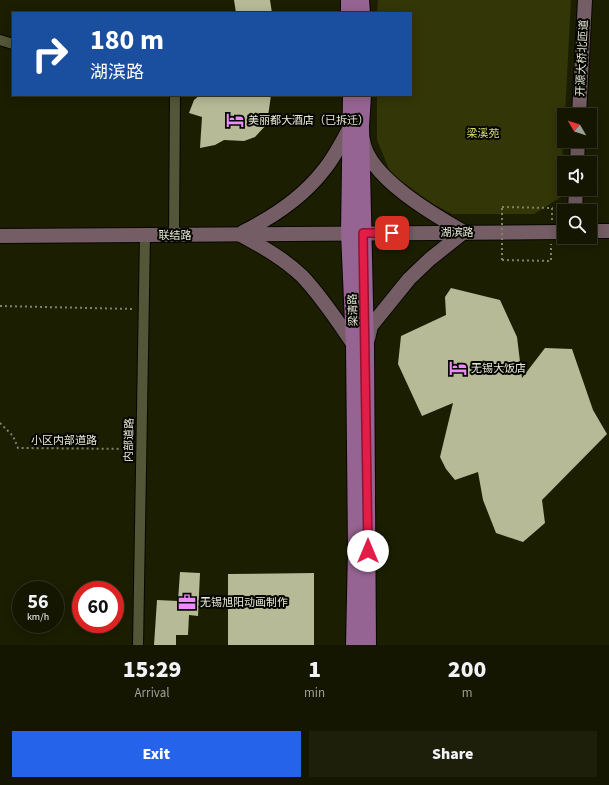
<!DOCTYPE html>
<meta charset="utf-8">
<style>
:root{--surface:#151601;--page:#1e1f0b;--text:#f1f3f6;--muted:#9d9f99;--line:#343523;--accent:#2563eb}
body{margin:0;font-family:"Source Sans 3","Noto Sans SC",sans-serif;background:var(--page);color:var(--text);height:100vh;display:flex;flex-direction:column;font-size:15px;white-space:nowrap}
*{box-sizing:border-box;margin:0}
p{font-size:13px;color:var(--muted)}
.icon{flex:none;width:22px;height:22px;fill:none;stroke:currentColor;stroke-width:2;stroke-linecap:round;stroke-linejoin:round}
.map{position:relative;height:645px;overflow:hidden}
.sheet{display:flex;flex-direction:column;background:var(--surface);flex:1}
.sheet>*{flex:none}
.hud{position:absolute;left:12px;top:12px;width:400px;height:84px;border-radius:0px;box-shadow:0 2px 10px #0003,0 0 0 1px var(--line);background:#1a4fa0;color:#fff;overflow:hidden}
.needle{width:26px;rotate:309deg}
.controls{position:absolute;left:557px;top:108px;display:grid;gap:8px}
.controls a{display:grid;place-items:center;width:40px;height:40px;border-radius:0px;background:var(--surface);box-shadow:0 2px 10px #0003,0 0 0 1px var(--line);font-size:20px}
.speed{position:absolute;left:12px;top:581px;display:flex;gap:8px;font-size:20px;font-weight:700;text-align:center}
.speed>*{display:grid;place-content:center;width:52px;height:52px;border-radius:50%;background:var(--surface);box-shadow:0 2px 10px #0003,0 0 0 1px var(--line);line-height:1}
.speed small{font-size:10px;font-weight:400}
.speed .limit{border:6px solid #d22;background:#fff;color:#111}
.pin{position:absolute;display:grid;place-items:center;width:34px;height:34px;color:#fff;margin:-17px;border-radius:8px;box-shadow:0 2px 6px #0006}
.me{position:absolute;width:44px;margin:-22px;rotate:0deg;stroke-linejoin:round;filter:drop-shadow(0 0 3px #0008)}
.turn{display:flex;align-items:center;gap:14px;height:84px;padding:0 12px;font-size:18px}
.turn .icon{width:52px;height:52px;stroke-width:2.5}
.turn b{display:block;font-size:28px;line-height:34px}
.eta{display:flex;justify-content:space-evenly;align-items:center;height:68px;text-align:center}
.eta b{font-size:24px;font-weight:800;line-height:28px}
.action{display:flex;gap:8px;margin-top:auto;padding:8px 12px}
.action a{flex:1;height:46px;border-radius:0px;background:var(--accent);color:#fff;font-size:16px;font-weight:800;line-height:46px;text-align:center}
.action a+a{background:var(--page);color:var(--text)}
.map>svg:first-child{display:block}
</style>
<div class="map">
<svg width="609" height="645" viewBox="0 0 609 645">
<rect width="100%" height="100%" fill="#1c1e01"/>
<path fill="#333606" d="M378 0H571L565 115H564L561 197 534 214H452L433 204 391 174 377 140V95H411V13H377Z"/>
<g fill="#b6ba97">
<path d="M234 0H270L272 13H236Z"/>
<path d="M200 95H271L267 124 255 137 244 141 224 140 215 145 200 148 202 117 189 113 194 100Z"/>
<path d="M451 288 500 300 517 337 522 378 545 348 572 349 593 410 607 434 542 500 545 523 523 542 496 533 483 500 478 472 455 480 446 469 440 457 453 403 422 416 398 364 401 336 446 315 445 297Z"/>
<path d="M180 572 200 573 198 616 189 615 188 635H176V645H154L157 600 178 601Z"/>
<path d="M314 573V645H228V574Z"/>
</g>
<g fill="none" stroke-linecap="round" stroke-linejoin="round">
<g stroke="#070700" stroke-width="12">
<g id="street">
<path d="M0 40 13 44"/>
<path d="M174 235 175 95"/>
<path d="M138 645 145 235"/>
</g>
</g>
<g stroke="#070700" stroke-width="16">
<g id="secondary">
<path d="M579 115 585 0"/>
<path d="M363 140C368 177 434 215 464 232L430 259 409 279 371 326 368 339"/>
<path d="M577 163 578 141"/>
<path d="M575 211 576 189"/>
<path d="M590 231H609"/>
<path d="M243 232C273 217 302 198 323 171 334 158 342 142 350 127"/>
<path d="M241 235C263 247 284 259 302 276 322 297 338 322 354 345"/>
<path d="M0 236 564 232"/>
</g>
</g>
<g stroke="#070700" stroke-width="18">
<g id="primary">
<path d="M349 0V13"/>
<path d="M361 0 362 13"/>
<path d="M351 95 349 233 354 345 356 550 354 645"/>
<path d="M363 95 361 126 366 347 368 645"/>
</g>
</g>
<g stroke="#7f8169" stroke-width="2" stroke-dasharray="2 3" stroke-linecap="butt">
<path d="M502 207 552 208V220"/>
<path d="M502 260 551 261V244"/>
<path d="M0 306 133 309"/>
<path d="M0 423 13 436 18 448 131 449"/>
</g>
<use href="#street" stroke="#535637" stroke-width="10"/>
<use href="#secondary" stroke="#745d64" stroke-width="14"/>
<use href="#primary" stroke="#966492" stroke-width="16"/>
<path stroke="#7f8169" stroke-width="2" stroke-dasharray="2 3" stroke-linecap="butt" d="M502 260V207"/>
</g>
<g fill="none" stroke-linecap="round" stroke-linejoin="round">
<g stroke="#92132f" stroke-width="10">
<path id="route" d="M368 551 363 233H392"/>
</g>
<use href="#route" stroke="#e11d48" stroke-width="7"/>
</g>
<defs>
<g id="hotel-bare" transform="scale(1.38)"><path d="M-6-4.5h1.5V1H6V5H4.5V3h-9V5H-6ZM-4 0a1.8 1.8 0 1 1 3.6 0ZM.5 0V-2.5h3Q6-2.5 6 0Z" fill="#ec8cfa" stroke="#070701" stroke-width="2.5" paint-order="stroke"/></g>
<g id="office-bare" transform="scale(1.38)"><path d="M-6-3h4V-5.5h4V-3h4V5H-6ZM-1-4.5V-3h2v-1.5ZM-6 0V1H6V0Z" fill="#ec8cfa" stroke="#070701" stroke-width="2.5" paint-order="stroke"/></g>
</defs>
<g fill-rule="evenodd">
<use href="#hotel-bare" x="235" y="120"/>
<use href="#hotel-bare" x="458" y="368"/>
<use href="#office-bare" x="187" y="602"/>
</g>
<g text-anchor="middle" dominant-baseline="central" stroke-width="4" stroke-linejoin="round" paint-order="stroke">
<g font-size="11" fill="#e8ead8" stroke="#070701">
<text transform="translate(582 58) rotate(-87)">开源大桥北匝道</text>
<text x="457" y="232">湖滨路</text>
<text x="175" y="235">联结路</text>
<text transform="translate(353 310) rotate(-92)">梁清路</text>
<text x="64" y="440">小区内部道路</text>
<text transform="translate(129 440) rotate(-89)">内部道路</text>
</g>
<g font-size="11" fill="#e8ead8" stroke="#070701" text-anchor="start">
<text x="248" y="120">美丽都大酒店（已拆迁）</text>
<text x="471" y="368">无锡大饭店</text>
<text x="200" y="602">无锡旭阳动画制作</text>
</g>
<g font-size="11" fill="#d6de6a" stroke="#070701">
<text x="483" y="133">梁溪苑</text>
</g>
</g>
</svg>
<div class="controls">
<a><svg class="needle" viewBox="-14 -14 28 28"><path d="M0-13l5 13h-10z" fill="#e53935"/><path d="M0 13l5-13h-10z" fill="#9d9f99"/></svg></a>
<a><svg class="icon" aria-label="sound" viewBox="0 0 24 24"><path d="M4 9h4l5-4v14l-5-4H4zM17 9q2 3 0 6"/></svg></a>
<a><svg class="icon" aria-label="search" viewBox="0 0 24 24"><circle cx="10" cy="10" r="6"/><path d="M15 15l6 6"/></svg></a>
</div>
<div class="speed"><div>56<small>km/h</small></div><div class="limit">60</div></div>
<div class="pin" style="left:392px;top:233px;background:#d93025"><svg class="icon" aria-label="arrive" viewBox="0 0 24 24"><path d="M6 21V4h12l-3 4 3 4H6"/></svg></div>
<svg class="me" style="left:368px;top:551px" viewBox="-20 -20 40 40"><circle r="19" fill="#fff"/><path d="M0-13L10 11 0 6-10 11z" fill="#e11d48"/></svg>
<div class="hud">
<div class="turn"><svg class="icon" aria-label="right" viewBox="0 0 24 24"><path d="M7 20v-9h11M14 6l5 5-5 5"/></svg><div><b>180 m</b>湖滨路</div></div>
</div>
</div>
<section class="sheet">
<div class="eta">
<div><b>15:29</b><p>Arrival</p></div>
<div><b>1</b><p>min</p></div>
<div><b>200</b><p>m</p></div>
</div>
<div class="action"><a>Exit</a><a>Share</a></div>
</section>
